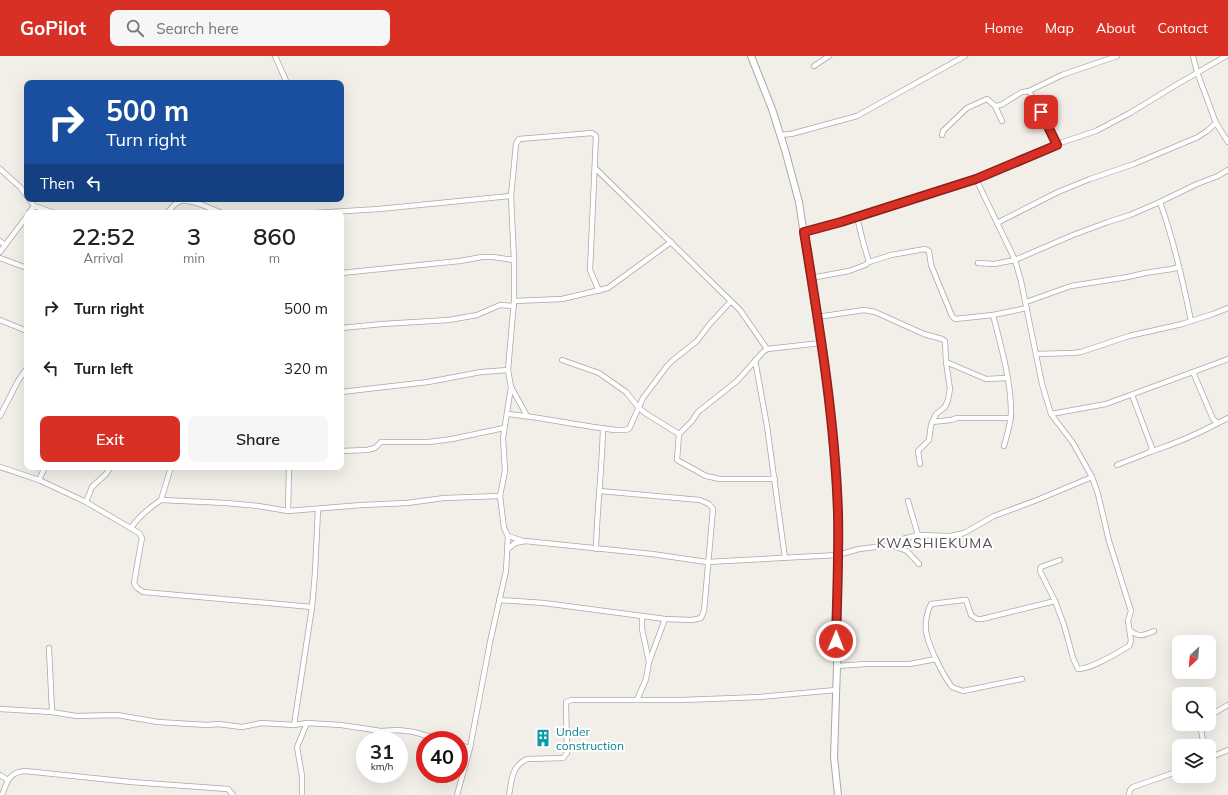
<!DOCTYPE html>
<style>
:root{--surface:#fff;--page:#f6f6f6;--text:#222;--muted:#767676;--accent:#d93025}
body{margin:0;font-family:Mulish,sans-serif;background:var(--page);color:var(--text);height:100vh;display:flex;flex-direction:column;font-size:15px;white-space:nowrap}
*{box-sizing:border-box;margin:0}
p{font-size:13px;color:var(--muted)}
.icon{flex:none;width:22px;height:22px;fill:none;stroke:currentColor;stroke-width:2;stroke-linecap:round;stroke-linejoin:round}
.map{position:relative;flex:1;overflow:hidden}
.drawer{position:absolute;left:24px;top:154px;width:320px;height:260px;display:flex;flex-direction:column;background:var(--surface);border-radius:8px;box-shadow:0 4px 16px #0002}
.drawer>*{flex:none}
.hud{position:absolute;left:24px;top:24px;width:320px;height:122px;border-radius:8px;box-shadow:0 4px 16px #0002;background:#1a4fa0;color:#fff;overflow:hidden}
.needle{width:26px;rotate:206deg}
.controls{position:absolute;left:1172px;top:579px;display:grid;gap:8px}
.controls a{display:grid;place-items:center;width:44px;height:44px;border-radius:8px;background:var(--surface);box-shadow:0 4px 16px #0002;font-size:20px}
.speed{position:absolute;left:356px;top:675px;display:flex;gap:8px;font-size:20px;font-weight:700;text-align:center}
.speed>*{display:grid;place-content:center;width:52px;height:52px;border-radius:50%;background:var(--surface);box-shadow:0 4px 16px #0002;line-height:1}
.speed small{font-size:10px;font-weight:400}
.speed .limit{border:6px solid #d22;background:#fff;color:#111}
.pin{position:absolute;display:grid;place-items:center;width:34px;height:34px;color:#fff;margin:-17px;border-radius:8px;box-shadow:0 2px 6px #0006}
.me{position:absolute;width:44px;margin:-22px;rotate:1deg;stroke-linejoin:round;filter:drop-shadow(0 0 3px #0008)}
.turn{display:flex;align-items:center;gap:14px;height:84px;padding:0 16px;font-size:18px}
.turn .icon{width:52px;height:52px;stroke-width:2.5}
.turn b{display:block;font-size:28px;line-height:34px}
.then{display:flex;align-items:center;height:38px;padding:0 16px;background:#0003;gap:8px;font-size:15px}
.eta{display:flex;justify-content:space-evenly;align-items:center;height:68px;text-align:center}
.eta b{font-size:24px;font-weight:600;line-height:28px}
.primary-button{display:flex;gap:8px;margin-top:auto;padding:8px 16px}
.primary-button a{flex:1;height:46px;border-radius:8px;background:var(--accent);color:#fff;font-size:16px;font-weight:600;line-height:46px;text-align:center}
.primary-button a+a{background:var(--page);color:var(--text)}
ul{padding:0;list-style:none}
li{display:flex;align-items:center;gap:12px;height:60px;padding:0 16px}
li div{flex:1}
li b{display:block;font-size:15px}
li em{font-style:normal}
header{display:flex;align-items:center;gap:24px;box-sizing:border-box;height:56px;padding:0 20px;background:var(--accent);color:#fff}
header strong{font-size:19px}
nav{display:flex;gap:22px;margin-inline-start:auto;font-size:14px}
.search{width:280px;height:36px;background:var(--page);display:flex;align-items:center;gap:10px;box-sizing:border-box;padding:0 14px;border-radius:8px;color:var(--muted);font-size:15px}
.map>svg:first-child{display:block}
</style>
<header>
<strong>GoPilot</strong>
<div class="search"><svg class="icon" aria-label="search" viewBox="0 0 24 24"><circle cx="10" cy="10" r="6"/><path d="M15 15l6 6"/></svg>Search here</div>
<nav><a>Home</a><a>Map</a><a>About</a><a>Contact</a></nav>
</header>
<div class="map">
<svg width="1228" height="739" viewBox="0 0 1228 739">
<rect width="100%" height="100%" fill="#f2efe9"/>
<g fill="none" stroke-linecap="round" stroke-linejoin="round">
<g stroke="#a9a9a9" stroke-width="6">
<g id="minor">
<path d="M275 0 287 27"/>
<path d="M1193 0 1197 16 1216 67 1228 86"/>
<path d="M814 10 829 0"/>
<path d="M1029 35 1046 66 1057 89"/>
<path d="M995 50 1001 49 1022 36 1029 35 1062 19 1117 0"/>
<path d="M780 79 791 78 857 60 965 0"/>
<path d="M942 79 943 75 967 52 987 43 995 50 1002 65"/>
<path d="M595 112 740 254 767 293"/>
<path d="M0 113 20 131 27 140"/>
<path d="M976 123 1015 204 1021 225 1042 328 1051 358 1073 387 1092 421 1098 438 1109 485 1131 555 1128 565 1131 585 1129 590C1117 597 1092 613 1078 613L1073 602 1064 569 1055 545 982 563H977L971 559 966 544H964L931 548C927 555 925 567 926 575 928 590 943 619 952 631L963 635 1022 623"/>
<path d="M29 143 34 150"/>
<path d="M1160 146C1174 185 1183 225 1191 265"/>
<path d="M29 157 34 150 55 157"/>
<path d="M167 157C171 153 175 146 181 145 193 143 211 153 222 157"/>
<path d="M314 157 379 153 511 140"/>
<path d="M857 161 863 186 869 206"/>
<path d="M997 167 1058 136 1090 123 1134 108 1198 81 1207 75 1216 67"/>
<path d="M804 176 841 166 976 123 1063 86 1096 75 1130 57 1176 29 1226 0"/>
<path d="M0 185 5 189"/>
<path d="M0 196 27 160"/>
<path d="M0 202 27 212"/>
<path d="M978 207 994 208 1015 204 1073 179 1108 166 1130 159 1160 146 1197 128 1218 120 1228 114"/>
<path d="M341 217 460 205 482 201H493L514 204"/>
<path d="M811 222 849 215 865 209 869 206 891 199 925 193 929 195 931 209 952 260 955 263 993 259 1027 252"/>
<path d="M514 245 562 243 608 232 671 186"/>
<path d="M1026 246 1071 230 1128 221 1145 217 1172 213 1179 211"/>
<path d="M993 259C1001 290 1011 325 1011 356 1011 367 1007 379 1004 390"/>
<path d="M817 261 864 254 875 256 924 278 942 283 945 285 946 306 986 323 1007 322"/>
<path d="M0 264 27 275"/>
<path d="M341 272 382 268 449 264 477 259 500 249 514 250"/>
<path d="M1036 298 1073 297 1081 296 1129 280 1182 268 1213 258 1228 252"/>
<path d="M562 304 599 317 626 336 638 351 645 357 679 378 692 365 698 356 737 325 763 296 767 293 821 287"/>
<path d="M755 304 767 370 785 502"/>
<path d="M1193 316 1213 363 1218 367 1228 362"/>
<path d="M511 331 527 360"/>
<path d="M341 336 428 326 481 316 508 314"/>
<path d="M507 358C538 361 570 368 601 372 610 373 620 376 629 373L643 342 667 310 673 304 697 285 709 269 731 245"/>
<path d="M1051 358 1106 348 1228 303"/>
<path d="M0 360 18 325 27 312"/>
<path d="M932 366 951 364 957 362H1011"/>
<path d="M679 378 677 404 706 420 720 423H775"/>
<path d="M341 395 367 394 375 392 381 386H429L452 383 504 372"/>
<path d="M1150 396C1174 388 1196 379 1218 367"/>
<path d="M920 408 918 395 929 384 931 369 936 358 945 351 948 344 950 333 946 306"/>
<path d="M1117 409 1150 396 1152 392 1132 339"/>
<path d="M0 411 39 424 86 446 139 477 142 482 141 487 134 527 137 532 143 536 312 551"/>
<path d="M39 424 45 411"/>
<path d="M161 444 226 447 258 450 288 455 362 449 407 447 444 442 500 440"/>
<path d="M908 445 918 479"/>
<path d="M86 446 92 431 106 418 111 411"/>
<path d="M288 455 289 411"/>
<path d="M131 472C139 460 149 452 161 444L171 411"/>
<path d="M508 480 523 485"/>
<path d="M891 489 907 495 919 508"/>
<path d="M508 493 515 487 525 485 652 498 707 506 838 499 859 493 891 489 899 484 918 479 951 480 964 477 994 460 1037 444 1092 421"/>
<path d="M596 493C597 453 602 413 603 372"/>
<path d="M499 544 544 547 665 563 692 564 701 562 704 555 713 453 709 448 700 444 600 435"/>
<path d="M1055 545 1040 515 1041 511 1060 504"/>
<path d="M642 560V573L649 606"/>
<path d="M1130 574C1138 582 1145 579 1154 575"/>
<path d="M49 592 52 656"/>
<path d="M837 610 866 608H910L936 603"/>
<path d="M637 644 646 623 649 606 665 563"/>
<path d="M0 653 52 656 76 660 117 659 158 666 207 669 218 668 242 671 262 667 294 669 307 667 341 669 381 675 398 674 414 676 441 684"/>
<path d="M1209 660 1228 649"/>
<path d="M1200 668 1204 690"/>
<path d="M294 669 312 551 315 517 318 453"/>
<path d="M459 689 470 692"/>
<path d="M1209 702 1228 694"/>
<path d="M0 719 8 724"/>
<path d="M2 739C7 726 9 716 25 715L131 726 228 733 233 739"/>
<path d="M302 739V720L297 691 307 667"/>
<path d="M457 739 470 692 490 586 506 515 508 480 504 472 500 440 505 415 503 382 511 331 508 314 514 245V204L511 140 516 88 519 83 592 77 596 80 590 214 599 235"/>
<path d="M509 739C512 723 511 711 527 703L563 702 567 697 566 646 572 644H682L760 641 836 634"/>
<path d="M1129 739 1130 734 1133 731 1179 715"/>
</g>
</g>
<g stroke="#a9a9a9" stroke-width="8">
<path id="tertiary" d="M751 0 772 53 785 94 799 146 830 347 838 457 837 610 834 701 838 739"/>
</g>
<use href="#minor" stroke="#fff" stroke-width="4.5"/>
<use href="#tertiary" stroke="#fff" stroke-width="6"/>
</g>
<g fill="none" stroke-linecap="round" stroke-linejoin="round">
<g stroke="#8d1f18" stroke-width="10">
<path id="route" d="M836 585C837 542 839 499 838 457 835 363 819 269 804 176L841 166 976 123 1057 89 1041 56"/>
</g>
<use href="#route" stroke="#d93025" stroke-width="7"/>
</g>
<defs>
<g id="building-bare" transform="scale(1.38)"><path d="M-4-6H4V6H1V3H-1V6H-4ZM-2.5-4.3h1.7v1.8h-1.7ZM.8-4.3h1.7v1.8H.8ZM-2.5-1h1.7V.8h-1.7ZM.8-1h1.7V.8H.8Z" fill="#0f9aa8" stroke="#fff" stroke-width="2.5" paint-order="stroke"/></g>
</defs>
<g fill-rule="evenodd">
<use href="#building-bare" x="543" y="682"/>
</g>
<g text-anchor="middle" dominant-baseline="central" stroke-width="4" stroke-linejoin="round" paint-order="stroke">
<g font-size="12" fill="#0d838f" stroke="#fff" text-anchor="start">
<text x="556" y="675">Under<tspan x="556" dy="14">construction</tspan></text>
</g>
<g font-size="14" letter-spacing="1" fill="#555" stroke="#fff">
<text x="935" y="487">KWASHIEKUMA</text>
</g>
</g>
</svg>
<div class="controls">
<a><svg class="needle" viewBox="-14 -14 28 28"><path d="M0-13l5 13h-10z" fill="#e53935"/><path d="M0 13l5-13h-10z" fill="#767676"/></svg></a>
<a><svg class="icon" aria-label="search" viewBox="0 0 24 24"><circle cx="10" cy="10" r="6"/><path d="M15 15l6 6"/></svg></a>
<a><svg class="icon" aria-label="layers" viewBox="0 0 24 24"><path d="M12 4l9 5-9 5-9-5zM3 14l9 5 9-5"/></svg></a>
</div>
<div class="speed"><div>31<small>km/h</small></div><div class="limit">40</div></div>
<div class="pin" style="left:1041px;top:56px;background:#d93025"><svg class="icon" aria-label="arrive" viewBox="0 0 24 24"><path d="M6 21V4h12l-3 4 3 4H6"/></svg></div>
<svg class="me" style="left:836px;top:585px" viewBox="-20 -20 40 40"><circle r="17" fill="#d93025" stroke="#fff" stroke-width="3"/><path d="M0-11L8 9 0 5-8 9z" fill="#fff"/></svg>
<div class="hud">
<div class="turn"><svg class="icon" aria-label="right" viewBox="0 0 24 24"><path d="M7 20v-9h11M14 6l5 5-5 5"/></svg><div><b>500 m</b>Turn right</div></div>
<div class="then">Then<svg class="icon" aria-label="left" viewBox="0 0 24 24"><path d="M17 20v-9H6M10 6l-5 5 5 5"/></svg></div>
</div>
<section class="drawer">
<div class="eta">
<div><b>22:52</b><p>Arrival</p></div>
<div><b>3</b><p>min</p></div>
<div><b>860</b><p>m</p></div>
</div>
<ul>
<li><svg class="icon" aria-label="right" viewBox="0 0 24 24"><path d="M7 20v-9h11M14 6l5 5-5 5"/></svg><div><b>Turn right</b></div><em>500 m</em></li>
<li><svg class="icon" aria-label="left" viewBox="0 0 24 24"><path d="M17 20v-9H6M10 6l-5 5 5 5"/></svg><div><b>Turn left</b></div><em>320 m</em></li>
</ul>
<div class="primary-button"><a>Exit</a><a>Share</a></div>
</section>
</div>
